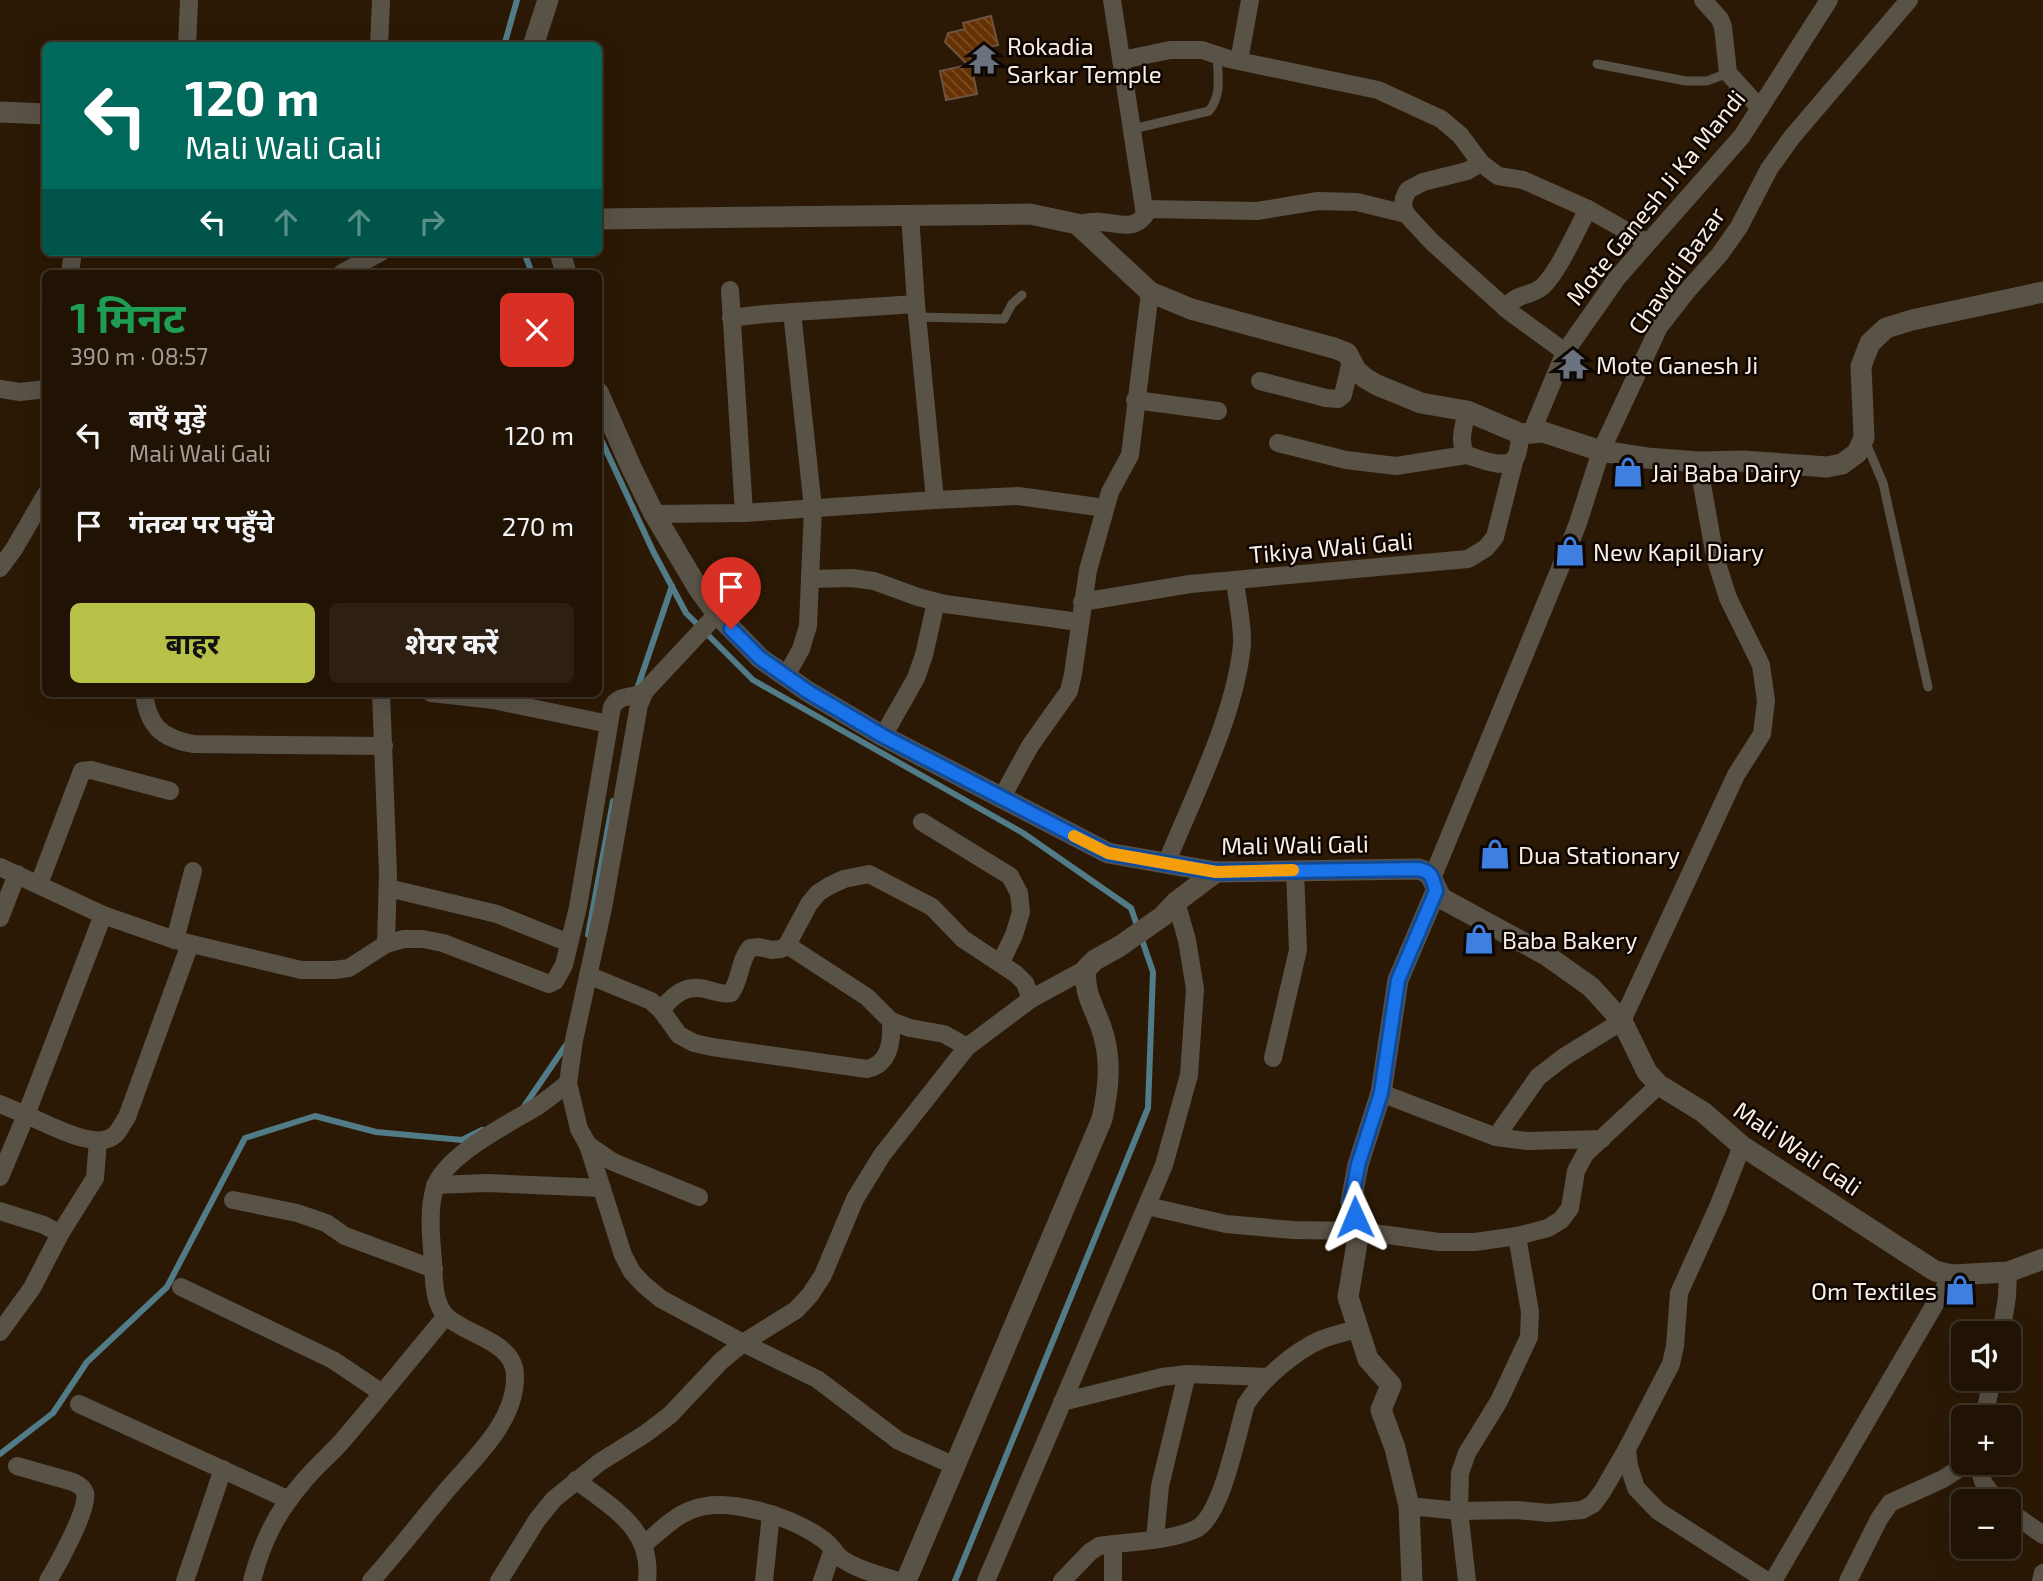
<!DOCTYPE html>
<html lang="hi">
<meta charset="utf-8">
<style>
:root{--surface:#201304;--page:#2d2013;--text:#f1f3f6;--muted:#a29e9a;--line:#3d3226;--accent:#b8c147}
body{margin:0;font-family:"Exo 2","Noto Sans Devanagari",sans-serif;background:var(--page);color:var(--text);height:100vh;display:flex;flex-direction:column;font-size:26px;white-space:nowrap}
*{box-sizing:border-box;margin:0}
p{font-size:23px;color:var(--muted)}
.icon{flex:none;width:38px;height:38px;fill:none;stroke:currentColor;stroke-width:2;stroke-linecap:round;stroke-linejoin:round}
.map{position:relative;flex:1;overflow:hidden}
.panel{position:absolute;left:42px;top:270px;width:560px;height:427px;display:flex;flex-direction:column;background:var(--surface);border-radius:10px;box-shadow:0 7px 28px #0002,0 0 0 2px var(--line)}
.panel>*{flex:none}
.banner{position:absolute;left:42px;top:42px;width:560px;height:214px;border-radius:10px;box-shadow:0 7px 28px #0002,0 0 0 2px var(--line);background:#00695c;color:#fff;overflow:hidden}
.buttons{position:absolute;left:1951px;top:1321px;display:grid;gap:14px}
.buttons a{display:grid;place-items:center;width:70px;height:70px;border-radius:10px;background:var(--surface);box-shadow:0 7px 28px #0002,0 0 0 2px var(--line);font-size:35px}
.pin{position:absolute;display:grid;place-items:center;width:60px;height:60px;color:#fff;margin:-72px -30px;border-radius:50% 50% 50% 0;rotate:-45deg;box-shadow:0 0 7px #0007}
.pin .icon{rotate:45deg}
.me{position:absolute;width:77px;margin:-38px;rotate:359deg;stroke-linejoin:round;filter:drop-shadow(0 0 5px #0008)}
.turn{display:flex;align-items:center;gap:24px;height:147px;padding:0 28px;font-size:32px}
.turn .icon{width:91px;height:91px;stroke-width:2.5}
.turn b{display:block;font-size:49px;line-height:60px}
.lanes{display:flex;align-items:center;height:66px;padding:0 28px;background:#0003;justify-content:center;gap:35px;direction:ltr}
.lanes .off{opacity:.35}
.round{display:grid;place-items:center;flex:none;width:74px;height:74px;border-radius:10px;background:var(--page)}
.headline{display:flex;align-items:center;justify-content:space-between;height:119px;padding:0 28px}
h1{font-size:42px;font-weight:700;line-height:52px;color:#1e9e55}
.button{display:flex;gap:14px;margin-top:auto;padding:14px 28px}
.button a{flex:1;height:80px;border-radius:10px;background:var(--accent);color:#111;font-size:28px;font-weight:700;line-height:80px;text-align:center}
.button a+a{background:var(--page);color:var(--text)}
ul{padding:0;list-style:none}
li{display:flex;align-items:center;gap:21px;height:91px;padding:0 28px}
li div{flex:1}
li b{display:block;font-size:26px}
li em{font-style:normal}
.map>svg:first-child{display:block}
</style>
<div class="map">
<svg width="2043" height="1581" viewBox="0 0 2043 1581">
<defs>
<pattern id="building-back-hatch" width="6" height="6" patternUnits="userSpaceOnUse" patternTransform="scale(1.75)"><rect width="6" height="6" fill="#663102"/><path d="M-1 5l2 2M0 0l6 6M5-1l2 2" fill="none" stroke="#7d4f27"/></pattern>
</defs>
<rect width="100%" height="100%" fill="#2b1905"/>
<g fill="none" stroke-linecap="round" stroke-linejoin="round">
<g stroke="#517c87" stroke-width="6">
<path d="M504 46 517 0"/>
<path d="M524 252 532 273"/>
<path d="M598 433 653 551 686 613 753 680 1023 833 1131 908 1153 972 1148 1108 955 1581"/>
<path d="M636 692 672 586"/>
<path d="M588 935 613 801"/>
<path d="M523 1108 566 1045"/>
<path d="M0 1454 53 1413 87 1362 167 1287 245 1138 315 1116 376 1132 462 1140 482 1130"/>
</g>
</g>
<path fill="url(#building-back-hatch)" stroke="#6d5342" stroke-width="2" d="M991 16 998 45 969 52 977 94 946 100 940 71 968 65 945 42 948 33 965 29 963 23Z"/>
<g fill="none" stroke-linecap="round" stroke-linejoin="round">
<g stroke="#595247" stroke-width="9">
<path d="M1597 64 1686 81H1707L1728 73"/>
<path d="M1133 129 1209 111C1222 95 1218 75 1217 56"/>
<path d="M917 317 1004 319 1012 304 1022 295"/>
<path d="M1866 443 1883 483 1928 687"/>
</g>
<g stroke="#595247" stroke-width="18">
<path d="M1703 0 1720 19 1723 27 1728 73 1760 108"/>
<path d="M187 46 189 0"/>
<path d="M379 46 381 0"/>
<path d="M1122 60 1170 50H1202L1229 59 1378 90 1441 119 1460 135 1481 163 1498 176 1523 180 1588 209 1646 242"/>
<path d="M1239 61 1250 0"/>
<path d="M1481 163 1467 171 1423 182 1408 190 1404 198 1403 206 1406 214 1432 242 1510 312 1565 352"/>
<path d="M1145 209 1257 211 1318 201 1357 202 1406 214"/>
<path d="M1077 224C1085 223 1093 221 1101 222 1118 223 1133 231 1145 215L1112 0"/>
<path d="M70 273 73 252"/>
<path d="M342 273 381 252"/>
<path d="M730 290 744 513"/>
<path d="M1505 308C1521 290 1530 298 1543 286 1559 271 1577 229 1588 209"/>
<path d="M731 318 764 314 916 304"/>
<path d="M1260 381 1326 398 1338 399 1343 395 1351 361"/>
<path d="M0 389 20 392 46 389"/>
<path d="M1135 400 1218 411"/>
<path d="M1467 411C1464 426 1458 441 1466 455 1479 458 1507 472 1516 457 1519 451 1519 441 1521 434"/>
<path d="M1532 431 1565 352 1617 278 1742 136 1829 0"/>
<path d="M1278 443 1346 460 1396 466 1466 455"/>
<path d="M935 500 1018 496 1105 508"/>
<path d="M654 514 744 513 935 500 916 304 910 214"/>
<path d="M0 568 14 549 46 494"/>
<path d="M810 579 852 578 874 581 918 597 945 604 1079 622"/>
<path d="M1082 602 1190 584 1468 559 1486 548 1495 537 1515 458"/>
<path d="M786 676 801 649 808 626 813 508 792 312"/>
<path d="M645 691 639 705 603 908 574 1040 568 1083 579 1129 588 1145 613 1162 699 1197"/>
<path d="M144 693C148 726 161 738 193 744L384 746"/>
<path d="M381 693 388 873 386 944"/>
<path d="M431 693 493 700 609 724"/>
<path d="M883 736 916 678 924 655 936 602"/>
<path d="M1001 799 1030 746 1069 691 1073 674 1088 570 1110 492 1130 455 1150 292"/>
<path d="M922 822 1010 876 1019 893 1021 912 1014 935 1001 962"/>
<path d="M1166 864C1193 797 1235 716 1242 645 1243 624 1237 601 1235 580"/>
<path d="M0 867 103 915 175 940 301 970H334L349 968 386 944 404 939H423L443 943 549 984 555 981 564 965 578 907 612 707C620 692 634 700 645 691L717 614"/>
<path d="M1433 876 1561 566 1578 523 1601 451 1659 327 1687 291 1720 254 1739 227 1769 169 1792 137 1909 0"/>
<path d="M39 884 82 771 91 770 170 791"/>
<path d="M388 888 497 914 569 943"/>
<path d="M0 918 17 874"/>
<path d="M175 940 193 871"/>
<path d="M787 945 867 997 891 1021 910 1028 944 1034 967 1047"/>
<path d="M588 975 651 1001 661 1010 679 1035 694 1043 712 1047 867 1069C890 1064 892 1041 891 1021"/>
<path d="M661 1010C674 994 687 983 709 990 717 992 722 995 731 993 741 979 739 961 750 948L759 947 772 950 781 949 787 945 809 904 818 893 829 886 844 879 869 874 932 907 963 939 1016 974 1025 983 1031 999"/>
<path d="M1273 1058 1298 950 1295 870"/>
<path d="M1381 1093 1496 1137 1527 1141 1602 1139"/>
<path d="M0 1104 26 1115 103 915"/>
<path d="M1496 1137 1538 1077 1564 1057 1622 1021 1736 775 1762 734 1766 701 1761 665 1728 598 1715 557 1698 462"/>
<path d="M588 1145 623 1255 632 1272 643 1284 661 1299 743 1343 817 1379 899 1441 955 1466"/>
<path d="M1742 1146 1718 1207 1679 1293 1675 1346 1671 1364 1627 1449 1629 1466 1636 1488 1658 1511 1767 1581"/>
<path d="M0 1177 26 1115C46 1123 90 1148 110 1138 118 1135 122 1124 127 1117L190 944"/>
<path d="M435 1185 487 1183 602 1188"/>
<path d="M233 1200 297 1213 326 1223 345 1236 434 1269"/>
<path d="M1147 1206 1226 1224 1293 1230 1359 1231 1439 1242H1475L1517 1236 1548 1228 1561 1220 1570 1208 1576 1171 1585 1154 1659 1085"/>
<path d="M0 1211 44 1225 60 1234 32 1288 0 1332"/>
<path d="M60 1234 95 1178 98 1141"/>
<path d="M181 1287 333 1360 382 1393"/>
<path d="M2001 1334 2007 1297 2008 1272"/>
<path d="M1062 1402 1162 1377 1187 1374 1268 1377"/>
<path d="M79 1404 289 1500"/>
<path d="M1984 1418 1992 1379"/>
<path d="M1977 1463 1984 1484 1998 1502"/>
<path d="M17 1466 73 1482C79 1485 83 1487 85 1493 89 1509 57 1566 48 1581"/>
<path d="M576 1480C612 1508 653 1528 647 1581"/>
<path d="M1409 1506 1459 1511 1517 1510 1549 1513 1582 1510 1593 1504 1602 1492 1627 1449"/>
<path d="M2009 1511 2043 1535"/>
<path d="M1155 1539 1160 1486 1187 1374"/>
<path d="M643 1545C658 1533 673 1517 691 1510 727 1495 793 1517 824 1540 831 1545 835 1554 842 1559 858 1570 880 1575 898 1581"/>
<path d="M185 1581 223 1469"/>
<path d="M252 1581C262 1542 276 1513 303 1482 315 1467 330 1455 343 1440 378 1399 412 1357 446 1316"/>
<path d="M371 1581C397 1552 421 1521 446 1491 473 1459 516 1422 515 1376 515 1341 467 1336 446 1316 433 1303 434 1278 433 1261 431 1238 428 1209 435 1187 445 1155 510 1123 538 1106 548 1099 558 1091 568 1083"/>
<path d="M499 1581 537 1520 554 1499 600 1462 645 1434 670 1415 721 1361 743 1343 796 1310 810 1295 823 1275 855 1199 882 1155 967 1047 1031 999 1086 969"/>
<path d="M764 1581 771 1514"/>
<path d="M822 1581 833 1549"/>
<path d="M986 1581 1164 1165 1189 1075 1195 989 1187 940 1176 902"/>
<path d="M1062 1581 1090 1552 1099 1546C1130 1541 1167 1542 1196 1529 1222 1516 1237 1433 1246 1404 1262 1379 1294 1352 1320 1340 1332 1335 1345 1332 1357 1329"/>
<path d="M1113 1581V1544"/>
<path d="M1467 1581 1459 1511 1460 1473 1467 1453 1499 1401 1529 1337 1530 1312 1517 1236"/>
<path d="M1773 1581 1952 1275"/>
<path d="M1848 1581 1879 1519 1890 1503 1943 1479 1968 1463"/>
<path d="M2041 1581 2043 1573"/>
</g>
<g stroke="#595247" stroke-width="21">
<path d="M533 46 548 0"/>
<path d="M0 112 46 114"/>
<path d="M598 219 1030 214 1077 224 1150 292 1191 309 1334 348 1347 353 1356 370 1365 378 1377 385 1421 403 1467 411 1521 434 1543 432 1601 451 1647 458 1698 462 1743 461 1827 467 1842 464 1857 453 1864 438 1861 366 1870 343 1886 328 1912 320 2043 292"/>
<path d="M560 252 566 273"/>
<path d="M598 392 631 467 654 514 698 588 717 614 760 658 807 691 883 736 1108 853 1216 872 1418 869C1436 873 1432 887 1443 899L1546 955 1591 987 1622 1021 1647 1072 1659 1085 1703 1112 1742 1146 1935 1271 1952 1275 2008 1272 2043 1259"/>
<path d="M906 1581 1102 1119C1109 1087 1112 1058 1101 1027 1094 1007 1083 991 1086 969L1095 960 1120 946 1163 916 1176 902 1216 872"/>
<path d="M1412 1581 1409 1506 1395 1448 1381 1410 1391 1385 1368 1359 1348 1297 1359 1231 1351 1202 1358 1165 1381 1093 1398 980 1436 891"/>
</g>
</g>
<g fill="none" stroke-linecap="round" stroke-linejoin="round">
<g stroke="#114b97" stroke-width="18">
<path id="route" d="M731 629 760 658 807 691 883 736 1108 853 1216 872 1418 869C1433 872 1432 878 1436 891L1398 980 1381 1093 1358 1165 1351 1202 1355 1217"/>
</g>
<use href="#route" stroke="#1a73e8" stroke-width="12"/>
<path stroke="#f59e0b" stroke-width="12" d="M1074 836 1108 853 1216 872 1293 870"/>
</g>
<defs>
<g id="temple-bare" transform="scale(2.415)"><path d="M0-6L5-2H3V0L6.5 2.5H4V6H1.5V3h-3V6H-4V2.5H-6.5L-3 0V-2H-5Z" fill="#6b7280" stroke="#0e0602" stroke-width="2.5" paint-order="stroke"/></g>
<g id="shop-bare" transform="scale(2.415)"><path d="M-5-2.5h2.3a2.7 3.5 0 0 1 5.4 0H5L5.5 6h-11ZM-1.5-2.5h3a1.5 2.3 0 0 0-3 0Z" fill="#3f7fe0" stroke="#0e0602" stroke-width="2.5" paint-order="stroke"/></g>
</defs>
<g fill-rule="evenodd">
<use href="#temple-bare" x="984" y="59"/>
<use href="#temple-bare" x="1573" y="364"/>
<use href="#shop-bare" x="1628" y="472"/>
<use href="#shop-bare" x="1570" y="551"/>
<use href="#shop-bare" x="1495" y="854"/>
<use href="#shop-bare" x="1479" y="939"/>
<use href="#shop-bare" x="1960" y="1290"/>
</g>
<g text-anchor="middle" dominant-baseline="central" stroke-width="5" stroke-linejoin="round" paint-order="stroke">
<g font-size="24" fill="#faede1" stroke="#0e0602" text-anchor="start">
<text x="1007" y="45">Rokadia<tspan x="1007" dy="28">Sarkar Temple</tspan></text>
<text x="1596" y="364">Mote Ganesh Ji</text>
<text x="1651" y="472">Jai Baba Dairy</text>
<text x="1593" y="551">New Kapil Diary</text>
<text x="1518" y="854">Dua Stationary</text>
<text x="1502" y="939">Baba Bakery</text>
<text x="1937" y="1290" text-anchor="end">Om Textiles</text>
</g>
<g font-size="24" fill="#faede1" stroke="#0e0602">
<text transform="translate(1655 197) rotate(-51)">Mote Ganesh Ji Ka Mandi</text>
<text transform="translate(1676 270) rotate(-55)">Chawdi Bazar</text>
<text transform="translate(1331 547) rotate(-5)">Tikiya Wali Gali</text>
<text transform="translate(1295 844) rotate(-1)">Mali Wali Gali</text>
<text transform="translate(1798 1148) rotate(34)">Mali Wali Gali</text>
</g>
</g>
</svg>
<div class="buttons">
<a><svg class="icon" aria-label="sound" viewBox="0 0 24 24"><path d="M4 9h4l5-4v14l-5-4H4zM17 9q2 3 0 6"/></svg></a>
<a>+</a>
<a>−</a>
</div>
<div class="pin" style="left:731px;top:629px;background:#d93025"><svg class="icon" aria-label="arrive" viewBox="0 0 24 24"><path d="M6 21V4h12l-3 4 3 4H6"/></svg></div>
<svg class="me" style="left:1355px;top:1217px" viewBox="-20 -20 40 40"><path d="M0-17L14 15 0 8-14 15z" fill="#1a73e8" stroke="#fff" stroke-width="4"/></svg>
<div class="banner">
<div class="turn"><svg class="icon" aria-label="left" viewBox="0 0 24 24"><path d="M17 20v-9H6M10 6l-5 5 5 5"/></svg><div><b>120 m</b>Mali Wali Gali</div></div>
<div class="lanes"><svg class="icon" aria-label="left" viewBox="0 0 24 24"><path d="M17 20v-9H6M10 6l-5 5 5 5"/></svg><svg class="icon off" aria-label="ahead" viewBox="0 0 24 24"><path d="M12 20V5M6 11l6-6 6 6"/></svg><svg class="icon off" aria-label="ahead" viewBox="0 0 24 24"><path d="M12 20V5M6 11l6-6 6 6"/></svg><svg class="icon off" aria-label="right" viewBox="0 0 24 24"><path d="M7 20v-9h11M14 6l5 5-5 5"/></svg></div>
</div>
<section class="panel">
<div class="headline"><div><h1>1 मिनट</h1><p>390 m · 08:57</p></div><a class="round" style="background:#d93025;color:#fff"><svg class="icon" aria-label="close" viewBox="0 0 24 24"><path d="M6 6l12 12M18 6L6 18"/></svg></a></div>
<ul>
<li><svg class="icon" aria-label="left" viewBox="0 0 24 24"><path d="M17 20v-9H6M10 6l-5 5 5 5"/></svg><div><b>बाएँ मुड़ें</b><p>Mali Wali Gali</p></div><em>120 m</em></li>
<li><svg class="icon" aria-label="arrive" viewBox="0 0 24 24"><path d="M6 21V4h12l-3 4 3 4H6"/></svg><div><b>गंतव्य पर पहुँचे</b></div><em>270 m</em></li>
</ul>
<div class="button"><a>बाहर</a><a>शेयर करें</a></div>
</section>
</div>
